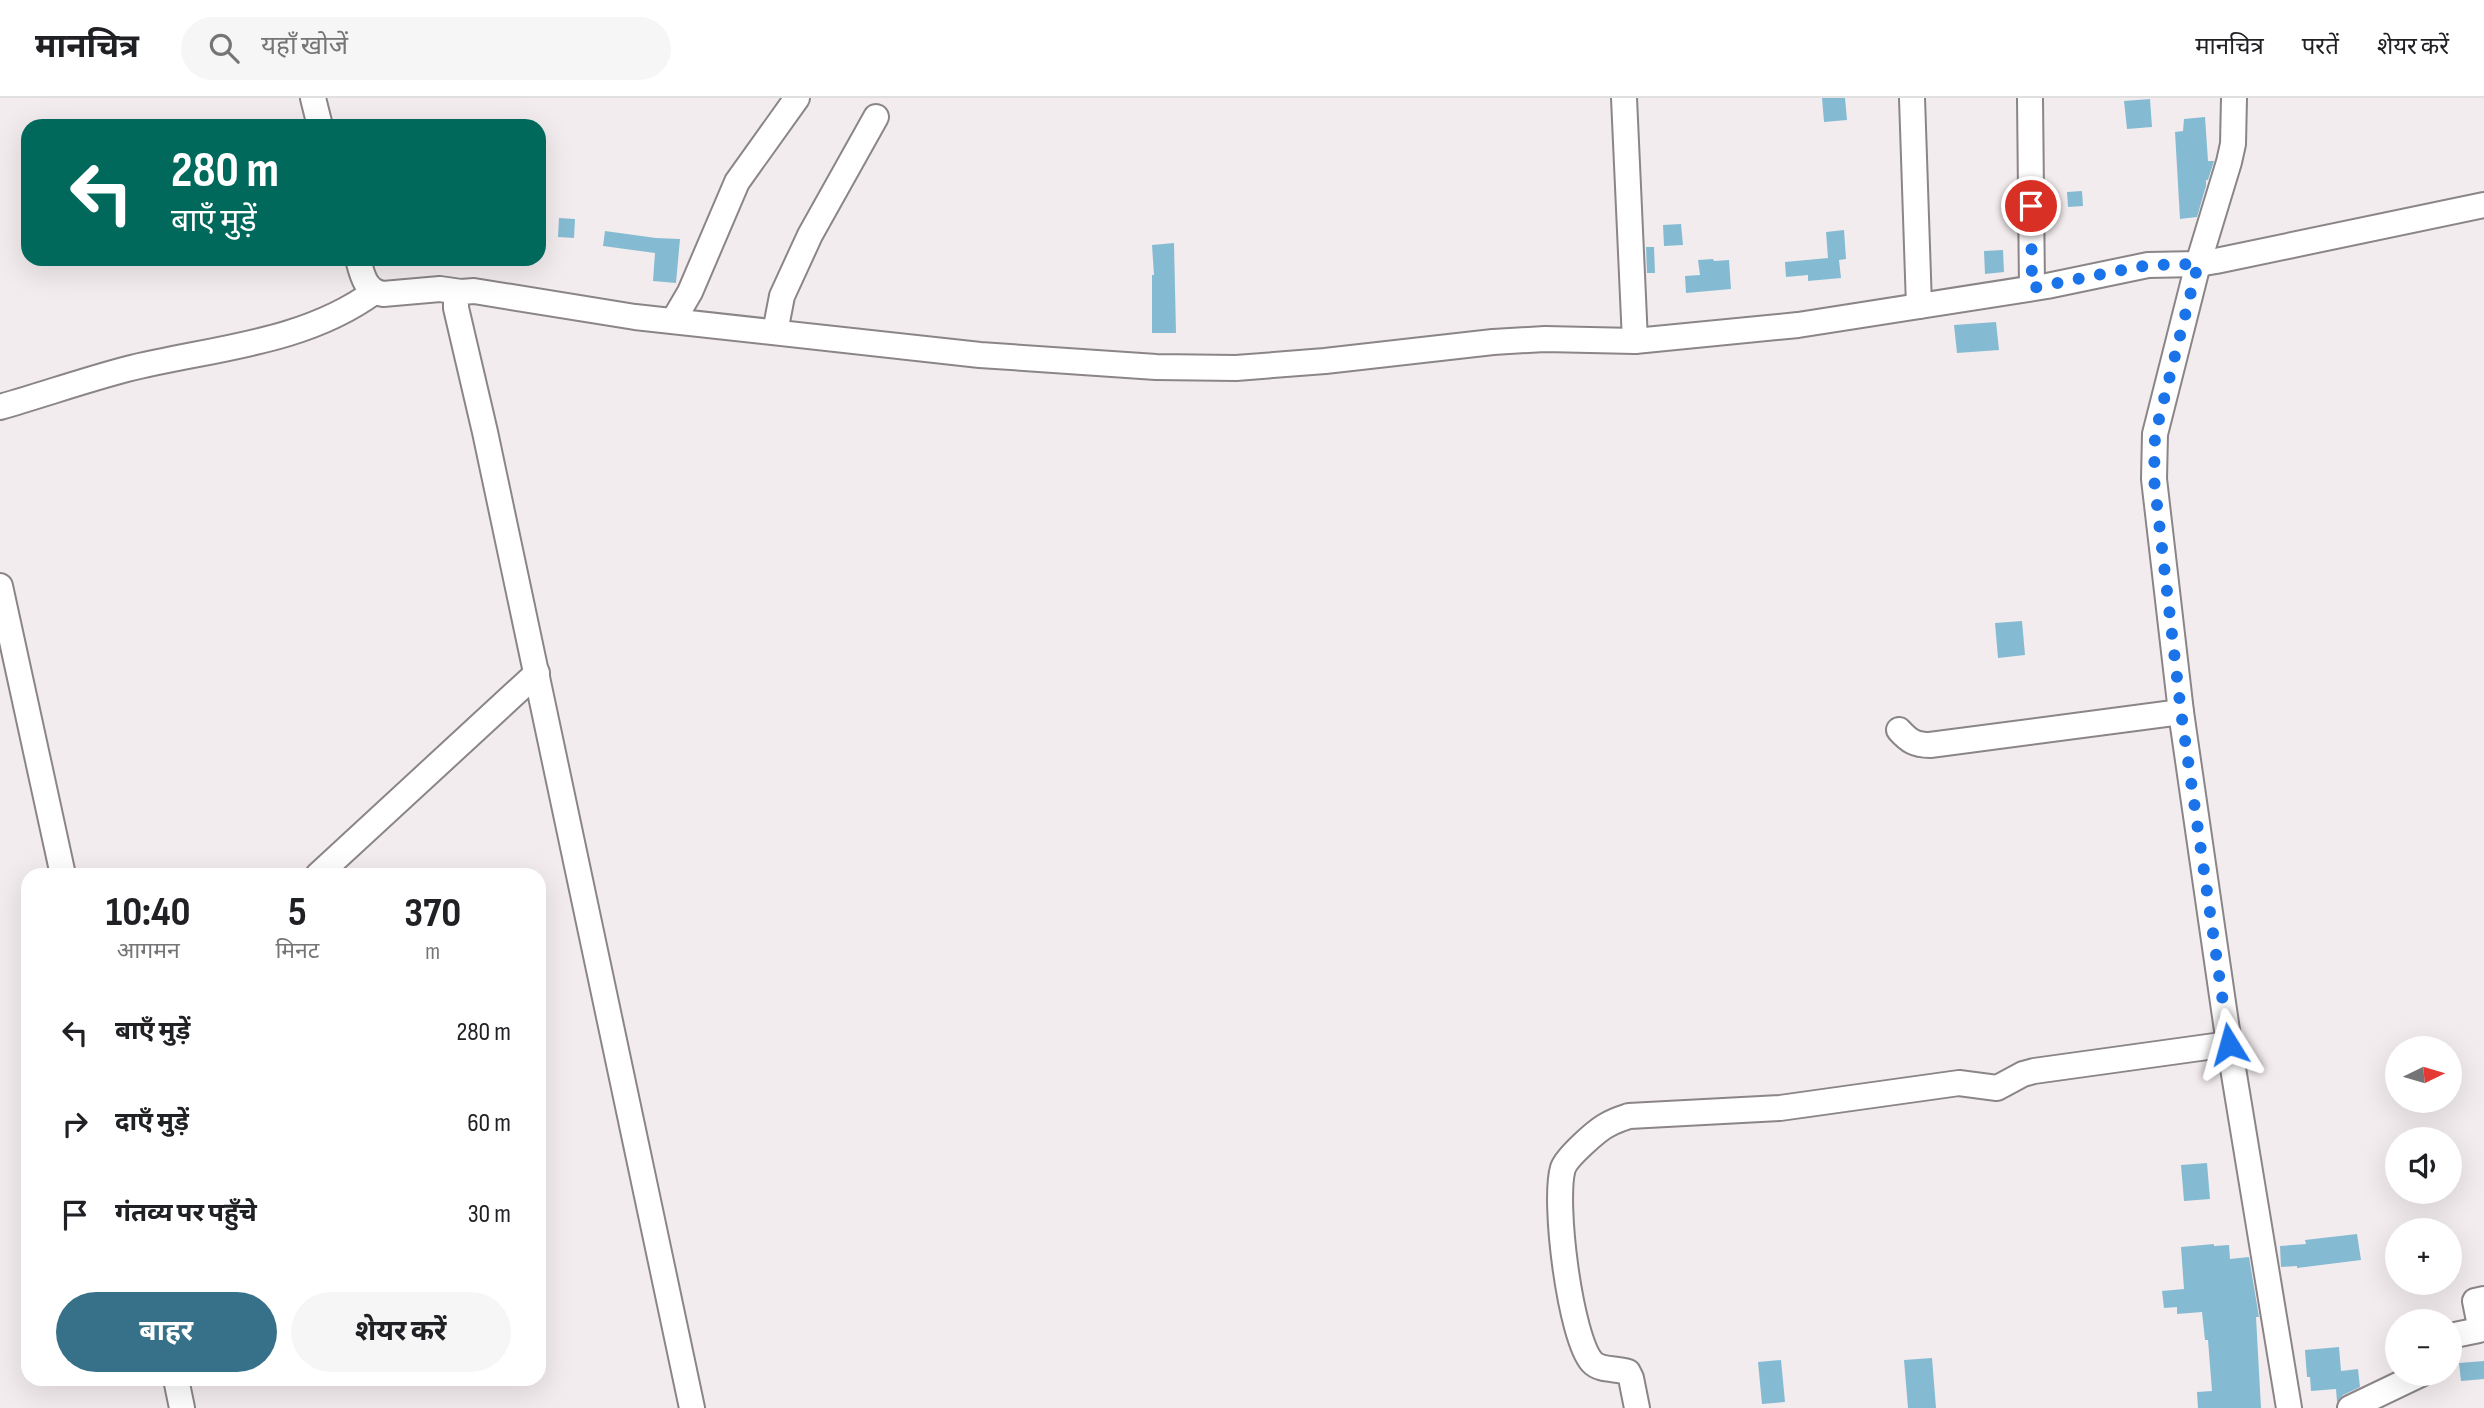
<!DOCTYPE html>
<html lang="hi">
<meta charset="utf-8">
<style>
:root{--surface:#fff;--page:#f6f6f6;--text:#202124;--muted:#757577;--line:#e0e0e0;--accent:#367189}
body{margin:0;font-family:"Sofia Sans Condensed","Noto Sans Devanagari",sans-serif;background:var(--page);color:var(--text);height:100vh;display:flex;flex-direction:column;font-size:26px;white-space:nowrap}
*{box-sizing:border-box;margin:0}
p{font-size:23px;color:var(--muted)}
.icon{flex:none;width:38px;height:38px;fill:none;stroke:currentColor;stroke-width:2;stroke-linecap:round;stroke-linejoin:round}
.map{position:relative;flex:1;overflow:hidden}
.side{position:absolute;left:21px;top:770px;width:525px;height:518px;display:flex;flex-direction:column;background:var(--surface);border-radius:21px;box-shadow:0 7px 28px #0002}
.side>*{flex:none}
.guide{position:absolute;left:21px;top:21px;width:525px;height:147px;border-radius:21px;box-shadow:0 7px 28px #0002;background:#00695c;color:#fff;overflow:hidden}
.needle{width:46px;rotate:85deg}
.buttons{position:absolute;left:2385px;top:938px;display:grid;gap:14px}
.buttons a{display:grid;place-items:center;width:77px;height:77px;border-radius:50%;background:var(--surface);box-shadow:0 7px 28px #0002;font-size:35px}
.pin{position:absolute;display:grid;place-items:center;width:60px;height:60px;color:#fff;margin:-30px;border:4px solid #fff;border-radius:50%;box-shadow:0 2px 7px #0007}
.me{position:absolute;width:77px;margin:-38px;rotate:352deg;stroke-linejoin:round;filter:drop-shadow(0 0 5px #0008)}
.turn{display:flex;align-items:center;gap:24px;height:147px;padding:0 35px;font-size:32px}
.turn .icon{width:91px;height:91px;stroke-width:2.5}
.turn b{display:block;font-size:49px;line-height:60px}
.eta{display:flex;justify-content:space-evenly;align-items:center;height:119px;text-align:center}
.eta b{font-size:42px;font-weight:700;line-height:49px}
.action{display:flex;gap:14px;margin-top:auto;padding:14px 35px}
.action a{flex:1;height:80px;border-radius:42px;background:var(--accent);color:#fff;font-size:28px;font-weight:700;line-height:80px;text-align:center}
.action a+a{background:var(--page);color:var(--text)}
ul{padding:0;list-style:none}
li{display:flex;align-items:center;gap:21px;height:91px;padding:0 35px}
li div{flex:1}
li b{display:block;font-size:26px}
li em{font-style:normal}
header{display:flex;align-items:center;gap:42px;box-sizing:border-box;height:98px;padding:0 35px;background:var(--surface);border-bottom:2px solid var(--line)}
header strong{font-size:33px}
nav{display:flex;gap:38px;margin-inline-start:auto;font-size:24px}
.search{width:490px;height:63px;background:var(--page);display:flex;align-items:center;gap:18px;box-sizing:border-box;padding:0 24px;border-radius:38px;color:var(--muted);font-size:26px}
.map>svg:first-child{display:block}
</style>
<header>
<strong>मानचित्र</strong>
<div class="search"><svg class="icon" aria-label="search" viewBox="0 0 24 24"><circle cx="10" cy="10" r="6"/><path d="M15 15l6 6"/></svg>यहाँ खोजें</div>
<nav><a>मानचित्र</a><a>परतें</a><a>शेयर करें</a></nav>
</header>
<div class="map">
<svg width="2484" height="1310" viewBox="0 0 2484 1310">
<rect width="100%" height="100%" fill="#f3ecee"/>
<g fill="#85bbd2">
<path d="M1822 0H1845L1847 22 1824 24Z"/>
<path d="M2150 1 2152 29 2127 31 2124 3Z"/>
<path d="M2205 19 2208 63H2214L2208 82H2206V88L2197 119 2180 121 2175 34 2183 33 2184 21Z"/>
<path d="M2082 93 2083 108 2068 109 2067 94Z"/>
<path d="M559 120 575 121 574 140 558 139Z"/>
<path d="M1681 126 1683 147 1664 148 1663 127Z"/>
<path d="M1844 132 1846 161 1839 162 1841 180 1808 183V177L1786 179 1785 164 1828 160 1826 134Z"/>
<path d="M605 133 656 140 680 141 676 185 653 183 655 155 603 148Z"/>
<path d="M1174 145 1176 235H1152V177H1154L1152 147Z"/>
<path d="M1646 149H1654L1655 175H1647Z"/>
<path d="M2003 152 2004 174 1985 176 1984 153Z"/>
<path d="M1713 161 1714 163 1729 162 1731 191 1686 195 1685 178 1700 177 1698 162Z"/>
<path d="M1996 224 1999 252 1957 255 1954 227Z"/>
<path d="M2022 523 2025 557 1998 560 1995 525Z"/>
<path d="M2207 1065 2210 1101 2184 1103 2181 1067Z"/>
<path d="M2357 1136 2361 1162 2297 1170V1168L2281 1169 2280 1148 2306 1146 2305 1142Z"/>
<path d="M2214 1146V1148L2229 1147 2230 1161 2249 1159 2259 1219H2256L2261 1310H2198L2197 1294 2212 1293 2208 1242H2205L2202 1214 2177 1216V1209L2164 1210 2162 1193 2184 1191 2181 1149Z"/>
<path d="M2339 1249 2341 1273 2358 1271 2360 1289 2343 1297 2337 1304 2336 1291 2311 1293 2310 1279H2307L2305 1252Z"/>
<path d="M1932 1260 1936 1310H1908L1904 1262Z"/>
<path d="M1781 1262 1785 1304 1762 1306 1758 1264Z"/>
<path d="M2484 1263V1281L2461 1283 2459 1265Z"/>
</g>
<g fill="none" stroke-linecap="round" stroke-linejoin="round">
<g stroke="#8b8587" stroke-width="28">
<g id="minor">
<path d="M313 0 320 28"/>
<path d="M1624 0 1635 243"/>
<path d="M1912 0 1919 208"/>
<path d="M2030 0 2032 190"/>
<path d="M2234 0 2233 46 2229 64 2198 166 2155 336 2154 381 2181 614 2229 946 2289 1310"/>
<path d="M358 161C362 176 365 193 383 196L440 191 461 194"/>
<path d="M673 223 690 194 737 84 797 0"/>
<path d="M775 234 782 198 810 137 876 19"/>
<path d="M0 309C42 297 85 282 127 271 211 250 303 246 374 194"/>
<path d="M0 488 63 777"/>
<path d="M1899 632C1909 643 1915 647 1930 647L2181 614"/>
<path d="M318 777 537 575"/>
<path d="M2450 1238 2479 1232 2480 1228 2475 1203 2484 1201"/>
<path d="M176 1281 182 1310"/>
<path d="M692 1310 485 334 456 210V200L461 194 474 193 635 219 980 257 1156 269 1236 270 1325 263 1493 244 1545 241 1635 243 1798 227 2047 188 2148 167 2198 166 2216 163 2484 107"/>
<path d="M1637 1310 1631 1280 1628 1274C1617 1270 1600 1273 1592 1264 1570 1239 1553 1103 1563 1070 1567 1059 1598 1031 1609 1026 1616 1022 1623 1020 1629 1018L1780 1010 1959 985 1997 990 2023 976 2034 973 2229 946"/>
<path d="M2350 1310 2421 1276"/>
</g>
</g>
<use href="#minor" stroke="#fff" stroke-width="24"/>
</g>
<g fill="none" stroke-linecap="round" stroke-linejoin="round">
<path stroke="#1a73e8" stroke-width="12" stroke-dasharray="0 21.6" d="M2031 108 2032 190 2148 167 2198 166 2155 337 2154 381 2181 614 2229 946"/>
</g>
</svg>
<div class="buttons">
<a><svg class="needle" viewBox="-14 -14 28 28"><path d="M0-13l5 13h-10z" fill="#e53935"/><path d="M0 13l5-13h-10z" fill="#757577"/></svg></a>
<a><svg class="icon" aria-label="sound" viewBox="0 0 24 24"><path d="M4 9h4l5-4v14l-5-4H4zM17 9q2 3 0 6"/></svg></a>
<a>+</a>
<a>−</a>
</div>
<div class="pin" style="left:2031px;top:108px;background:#d93025"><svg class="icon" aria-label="arrive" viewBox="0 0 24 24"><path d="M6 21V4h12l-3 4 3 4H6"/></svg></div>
<svg class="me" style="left:2229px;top:946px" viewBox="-20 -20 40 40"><path d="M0-17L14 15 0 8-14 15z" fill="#1a73e8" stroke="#fff" stroke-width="4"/></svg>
<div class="guide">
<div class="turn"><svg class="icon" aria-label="left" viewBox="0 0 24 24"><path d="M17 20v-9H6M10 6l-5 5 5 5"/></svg><div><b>280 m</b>बाएँ मुड़ें</div></div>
</div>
<section class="side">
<div class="eta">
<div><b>10:40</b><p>आगमन</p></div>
<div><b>5</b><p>मिनट</p></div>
<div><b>370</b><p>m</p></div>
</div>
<ul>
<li><svg class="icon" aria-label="left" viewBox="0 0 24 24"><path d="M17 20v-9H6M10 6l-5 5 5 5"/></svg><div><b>बाएँ मुड़ें</b></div><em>280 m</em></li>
<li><svg class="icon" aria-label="right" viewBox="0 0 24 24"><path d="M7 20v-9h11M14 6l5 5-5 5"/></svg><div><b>दाएँ मुड़ें</b></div><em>60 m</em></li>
<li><svg class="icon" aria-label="arrive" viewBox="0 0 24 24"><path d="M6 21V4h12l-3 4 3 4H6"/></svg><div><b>गंतव्य पर पहुँचे</b></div><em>30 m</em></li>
</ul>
<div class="action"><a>बाहर</a><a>शेयर करें</a></div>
</section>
</div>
